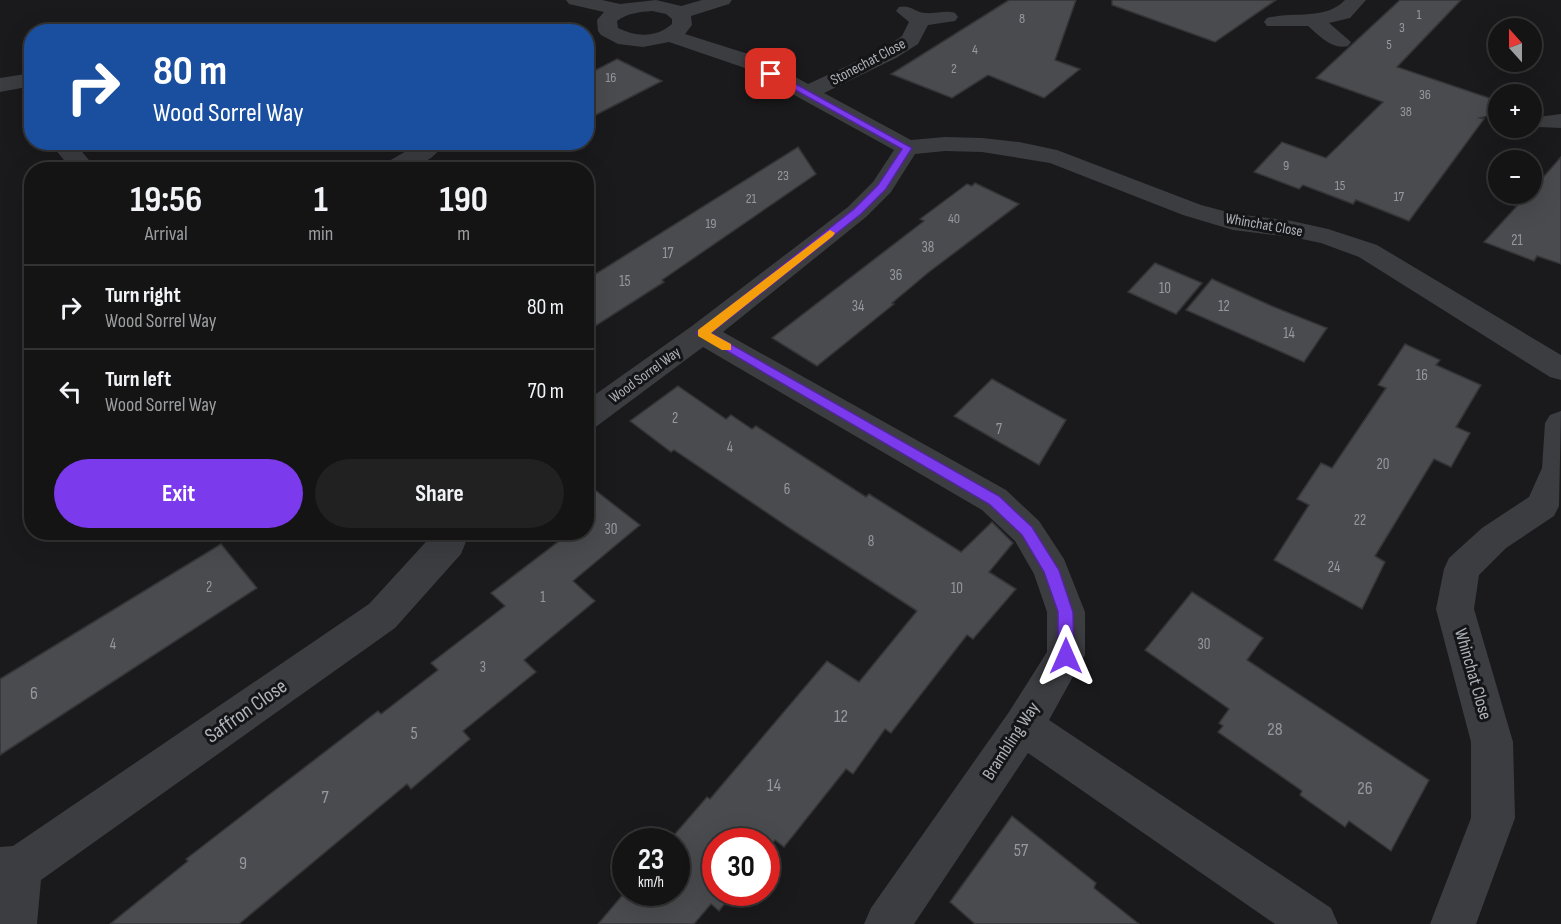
<!DOCTYPE html>
<meta charset="utf-8">
<style>
:root{--surface:#141415;--page:#212122;--text:#f1f3f6;--muted:#9d9ea0;--line:#333334;--accent:#7c3aed}
body{margin:0;font-family:"Sofia Sans Condensed",sans-serif;background:var(--page);color:var(--text);height:100vh;display:flex;flex-direction:column;font-size:22px;white-space:nowrap}
*{box-sizing:border-box;margin:0}
p{font-size:20px;color:var(--muted)}
.icon{flex:none;width:33px;height:33px;fill:none;stroke:currentColor;stroke-width:2;stroke-linecap:round;stroke-linejoin:round}
.map{position:relative;flex:1;overflow:hidden}
.panel{position:absolute;left:24px;top:162px;width:570px;height:378px;display:flex;flex-direction:column;background:var(--surface);border-radius:24px;box-shadow:0 6px 24px #0002,0 0 0 2px var(--line)}
.panel>*{flex:none}
.hud{position:absolute;left:24px;top:24px;width:570px;height:126px;border-radius:24px;box-shadow:0 6px 24px #0002,0 0 0 2px var(--line);background:#1a4fa0;color:#fff;overflow:hidden}
.needle{width:39px;rotate:339deg}
.tools{position:absolute;left:1488px;top:18px;display:grid;gap:12px}
.tools a{display:grid;place-items:center;width:54px;height:54px;border-radius:50%;background:var(--surface);box-shadow:0 6px 24px #0002,0 0 0 2px var(--line);font-size:30px}
.speed{position:absolute;left:612px;top:828px;display:flex;gap:12px;font-size:30px;font-weight:700;text-align:center}
.speed>*{display:grid;place-content:center;width:78px;height:78px;border-radius:50%;background:var(--surface);box-shadow:0 6px 24px #0002,0 0 0 2px var(--line);line-height:1}
.speed small{font-size:15px;font-weight:400}
.speed .limit{border:9px solid #d22;background:#fff;color:#111}
.pin{position:absolute;display:grid;place-items:center;width:51px;height:51px;color:#fff;margin:-26px;border-radius:12px;box-shadow:0 3px 9px #0006}
.me{position:absolute;width:66px;margin:-33px;rotate:0deg;stroke-linejoin:round;filter:drop-shadow(0 0 4px #0008)}
.turn{display:flex;align-items:center;gap:21px;height:126px;padding:0 30px;font-size:27px}
.turn .icon{width:78px;height:78px;stroke-width:2.5}
.turn b{display:block;font-size:42px;line-height:51px}
.eta{display:flex;justify-content:space-evenly;align-items:center;height:102px;text-align:center}
.eta b{font-size:36px;font-weight:700;line-height:42px}
.cta{display:flex;gap:12px;margin-top:auto;padding:12px 30px}
.cta a{flex:1;height:69px;border-radius:36px;background:var(--accent);color:#fff;font-size:24px;font-weight:700;line-height:69px;text-align:center}
.cta a+a{background:var(--page);color:var(--text)}
ul{padding:0;list-style:none}
li{display:flex;align-items:center;gap:18px;height:84px;padding:0 30px;border-top:2px solid var(--line)}
li div{flex:1}
li b{display:block;font-size:22px}
li em{font-style:normal}
.map>svg:first-child{display:block}
</style>
<div class="map">
<svg width="1561" height="924" viewBox="0 0 1561 924">
<rect width="100%" height="100%" fill="#1a1a1c"/>
<g fill="#494b4e" stroke="#353538" stroke-width="1.5">
<path d="M1009 0H1076L1055 60 1080 69 1044 98 988 75 952 98 891 74Z"/>
<path d="M1112 0H1276L1215 42 1112 5Z"/>
<path d="M1400 0H1461L1397 67 1498 101V113L1480 118 1484 119 1409 221 1356 200 1353 204 1303 185 1299 189 1254 172 1282 142 1326 158 1383 102 1316 78Z"/>
<path d="M617 59 662 81 586 120V75Z"/>
<path d="M798 147 816 174 662 280 664 282 586 332V280Z"/>
<path d="M1561 157V264L1537 256 1534 261 1484 242 1528 194H1532V190Z"/>
<path d="M975 183 1019 204 929 272 892 303 894 304 817 366 772 338 924 221 920 219 967 184 972 186Z"/>
<path d="M1155 263 1202 283 1176 314 1128 292Z"/>
<path d="M1212 279 1274 307 1327 328 1304 362 1186 310Z"/>
<path d="M1405 344 1440 360 1436 365 1481 385 1456 427 1470 433 1451 467 1434 459 1375 556 1385 562 1362 609 1274 560 1309 505 1297 499 1321 463 1332 468 1386 388 1378 385Z"/>
<path d="M992 379 1066 420 1039 465 954 416Z"/>
<path d="M678 386 726 419 731 415 752 429 756 426 866 497 869 494 961 552 992 522 1013 543 989 572 1016 589 973 639 967 635 891 733 885 729 853 774 846 769 784 847 775 840 766 851V842H716V892H734L719 911 711 904 694 924H598L626 891 676 892V842H668L707 797 710 799 827 661 859 682 917 611 794 531 674 450 671 452 630 421Z"/>
<path d="M586 483 640 525 573 581 595 601 524 660 536 672 463 731 470 739 411 789 407 784 239 924H110L188 861 186 859 270 794 378 711 381 714 438 670 431 663 505 606 491 593 571 532H586Z"/>
<path d="M221 544 257 588 0 755V679Z"/>
<path d="M1192 592 1263 638 1247 660 1429 780 1391 851 1349 821 1345 827 1300 795 1302 791 1218 732 1223 726 1219 723 1229 709 1145 650Z"/>
<path d="M1012 816 1096 883 1094 888 1139 924H975L950 902Z"/>
</g>
<g fill="none" stroke-linecap="round" stroke-linejoin="round">
<g fill="#3c3d41" fill-rule="evenodd">
<path d="M566 0H602L620 4 656 0 681 6 702 0H732L729 4 691 16 692 25 685 34 761 58 808 84 882 50 902 36 909 22 896 11 899 7C911 4 915 13 926 13 936 14 945 10 955 13L958 17 955 21 928 25 918 44 896 58 824 93 911 140 945 137 982 138 1019 142 1057 150 1201 205 1235 214 1292 221 1328 229 1377 245 1561 355V380L1550 377 1359 257 1321 243 1292 237 1233 230 1183 215 1050 163 982 152 945 151 915 154 891 192 866 217 723 332 1006 490 1039 521 1064 559 1085 612V655L1049 720 1331 908 1338 924H1275L1028 753 914 924H864L871 908 1009 712 1047 652V612L1034 574 1015 541 982 510 703 347 597 426 586 430V401L692 326 848 207 873 182 894 150 745 68 669 42 643 47 618 44 601 35 598 31 597 20 604 12 569 4ZM652 11 666 14 672 19V24C656 38 636 37 618 28L617 21C628 13 639 12 652 11Z"/>
<path d="M1345 0H1366L1350 18 1329 23 1351 42 1348 46C1332 50 1320 36 1308 26H1267L1264 22 1267 18C1293 11 1325 21 1345 0Z"/>
<path d="M32 73V86L0 92V78Z"/>
<path d="M1561 114V128L1538 127 1534 122 1538 117Z"/>
<path d="M54 142H78L79 148 97 170H72L55 149Z"/>
<path d="M422 142H448L431 158 410 170H379L382 165Z"/>
<path d="M1561 411 1559 506 1554 516 1506 548 1479 575 1474 609 1513 742 1515 818 1476 924H1430L1471 818V742L1436 609 1444 569 1449 558 1482 528 1529 497 1542 468 1545 423 1550 415Z"/>
<path d="M435 532H470L461 554 395 628 41 880 37 924H0V847L13 846 369 604Z"/>
</g>
</g>
<path fill="#7c3aed" stroke="#51269a" stroke-width="1.5" d="M768 72H774L912 148 886 189 861 214 711 333 999 496 1032 527 1059 570 1073 612 1074 656 1071 661 1066 663 1060 661 1058 656V612L1044 572 1022 535 989 504 696 333 854 209 878 185 902 149 768 75Z"/>
<path fill="#f59e0b" d="M830 230 835 233 833 236 711 333 731 344V350H722L698 336V330Z"/>
<g text-anchor="middle" dominant-baseline="central" stroke-width="6" stroke-linejoin="round" paint-order="stroke">
<g font-size="14" fill="#95999f">
<text x="1419" y="14">1</text>
<text x="1022" y="18">8</text>
<text x="1402" y="27">3</text>
<text x="1389" y="44">5</text>
<text x="975" y="49">4</text>
<text x="954" y="68">2</text>
<text x="611" y="77">16</text>
<text x="1425" y="94">36</text>
<text x="1406" y="111">38</text>
<text x="1286" y="165">9</text>
<text x="783" y="175">23</text>
<text x="1340" y="185">15</text>
<text x="1399" y="196">17</text>
<text x="751" y="198">21</text>
<text x="954" y="218">40</text>
<text x="711" y="223">19</text>
</g>
<g font-size="15" fill="#aeb3ba" stroke="#151517">
<text transform="translate(868 62) rotate(-28)">Stonechat Close</text>
<text transform="translate(1264 225) rotate(10)">Whinchat Close</text>
<text transform="translate(645 375) rotate(-36)">Wood Sorrel Way</text>
</g>
<g font-size="15" fill="#95999f">
<text x="1517" y="240">21</text>
<text x="928" y="247">38</text>
<text x="668" y="253">17</text>
<text x="896" y="275">36</text>
<text x="625" y="281">15</text>
<text x="1165" y="288">10</text>
<text x="858" y="306">34</text>
<text x="1224" y="306">12</text>
<text x="1289" y="333">14</text>
<text x="1422" y="375">16</text>
<text x="675" y="418">2</text>
<text x="999" y="429">7</text>
<text x="730" y="447">4</text>
<text x="1383" y="464">20</text>
<text x="787" y="489">6</text>
<text x="1360" y="520">22</text>
<text x="611" y="529">30</text>
<text x="871" y="541">8</text>
<text x="1334" y="567">24</text>
<text x="209" y="587">2</text>
<text x="957" y="588">10</text>
<text x="543" y="597">1</text>
<text x="113" y="644">4</text>
<text x="1204" y="644">30</text>
<text x="483" y="667">3</text>
</g>
<g font-size="18" fill="#aeb3ba" stroke="#151517">
<text transform="translate(1473 674) rotate(74)">Whinchat Close</text>
<text transform="translate(1011 741) rotate(-57)">Brambling Way</text>
</g>
<g font-size="18" fill="#95999f">
<text x="34" y="693">6</text>
<text x="841" y="716">12</text>
<text x="1275" y="729">28</text>
<text x="414" y="733">5</text>
<text x="774" y="785">14</text>
<text x="1365" y="788">26</text>
<text x="325" y="797">7</text>
<text x="1021" y="850">57</text>
<text x="243" y="863">9</text>
</g>
<g font-size="21" fill="#aeb3ba" stroke="#151517">
<text transform="translate(246 711) rotate(-35)">Saffron Close</text>
</g>
</g>
</svg>
<div class="tools">
<a><svg class="needle" viewBox="-14 -14 28 28"><path d="M0-13l5 13h-10z" fill="#e53935"/><path d="M0 13l5-13h-10z" fill="#9d9ea0"/></svg></a>
<a>+</a>
<a>−</a>
</div>
<div class="speed"><div>23<small>km/h</small></div><div class="limit">30</div></div>
<div class="pin" style="left:771px;top:74px;background:#d93025"><svg class="icon" aria-label="arrive" viewBox="0 0 24 24"><path d="M6 21V4h12l-3 4 3 4H6"/></svg></div>
<svg class="me" style="left:1066px;top:656px" viewBox="-20 -20 40 40"><path d="M0-17L14 15 0 8-14 15z" fill="#7c3aed" stroke="#fff" stroke-width="4"/></svg>
<div class="hud">
<div class="turn"><svg class="icon" aria-label="right" viewBox="0 0 24 24"><path d="M7 20v-9h11M14 6l5 5-5 5"/></svg><div><b>80 m</b>Wood Sorrel Way</div></div>
</div>
<section class="panel">
<div class="eta">
<div><b>19:56</b><p>Arrival</p></div>
<div><b>1</b><p>min</p></div>
<div><b>190</b><p>m</p></div>
</div>
<ul>
<li><svg class="icon" aria-label="right" viewBox="0 0 24 24"><path d="M7 20v-9h11M14 6l5 5-5 5"/></svg><div><b>Turn right</b><p>Wood Sorrel Way</p></div><em>80 m</em></li>
<li><svg class="icon" aria-label="left" viewBox="0 0 24 24"><path d="M17 20v-9H6M10 6l-5 5 5 5"/></svg><div><b>Turn left</b><p>Wood Sorrel Way</p></div><em>70 m</em></li>
</ul>
<div class="cta"><a>Exit</a><a>Share</a></div>
</section>
</div>
